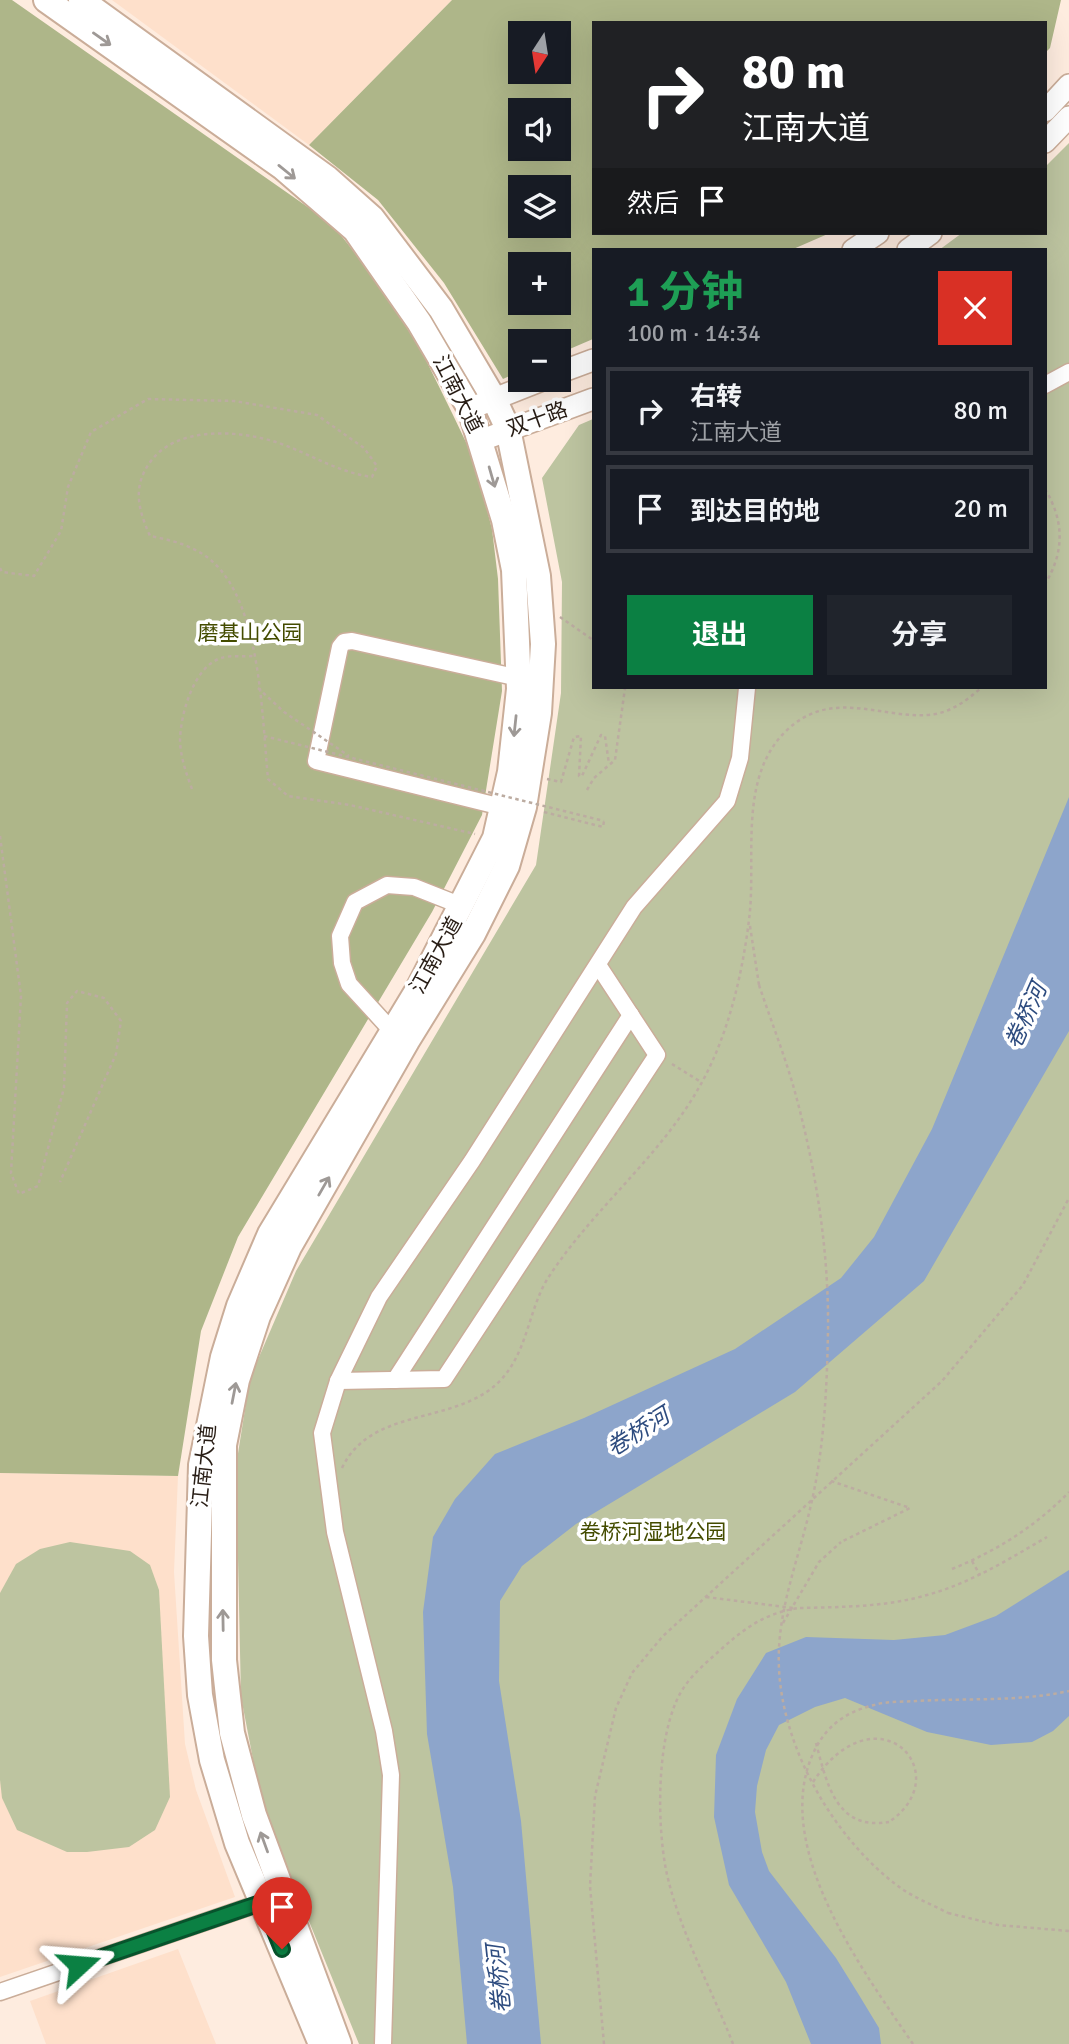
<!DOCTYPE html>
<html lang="zh">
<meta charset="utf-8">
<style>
:root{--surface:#171b24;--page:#20242c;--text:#f1f3f6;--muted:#9ea1a6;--line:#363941;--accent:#0b8043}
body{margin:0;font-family:Signika,"Noto Sans SC",sans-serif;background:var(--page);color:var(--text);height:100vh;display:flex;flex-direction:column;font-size:26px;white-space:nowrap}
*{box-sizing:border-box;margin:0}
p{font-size:23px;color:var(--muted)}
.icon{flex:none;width:38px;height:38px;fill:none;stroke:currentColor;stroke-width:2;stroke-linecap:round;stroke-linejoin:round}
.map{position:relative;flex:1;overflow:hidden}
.sheet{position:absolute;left:592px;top:248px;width:455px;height:441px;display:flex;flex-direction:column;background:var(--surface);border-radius:0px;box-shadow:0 7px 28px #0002}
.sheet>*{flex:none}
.top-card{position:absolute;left:592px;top:21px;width:455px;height:214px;border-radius:0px;box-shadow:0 7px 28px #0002;background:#202124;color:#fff;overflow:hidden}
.needle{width:46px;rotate:192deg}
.tools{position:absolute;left:508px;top:21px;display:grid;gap:14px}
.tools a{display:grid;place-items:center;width:63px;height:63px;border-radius:0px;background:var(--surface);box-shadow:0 7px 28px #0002;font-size:35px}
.pin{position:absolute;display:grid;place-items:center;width:60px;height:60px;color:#fff;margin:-72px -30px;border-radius:50% 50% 50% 0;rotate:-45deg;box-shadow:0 0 7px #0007}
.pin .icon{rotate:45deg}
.me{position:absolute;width:77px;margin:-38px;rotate:71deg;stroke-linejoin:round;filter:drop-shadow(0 0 5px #0008)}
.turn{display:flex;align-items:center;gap:24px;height:147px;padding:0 35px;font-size:32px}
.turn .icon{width:91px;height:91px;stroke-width:2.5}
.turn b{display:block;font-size:49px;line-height:60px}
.then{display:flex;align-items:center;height:66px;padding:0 35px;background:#0003;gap:14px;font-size:26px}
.round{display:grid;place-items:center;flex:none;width:74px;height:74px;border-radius:0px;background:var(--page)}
.summary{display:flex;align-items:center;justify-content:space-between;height:119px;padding:0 35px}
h1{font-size:42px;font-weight:700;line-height:52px;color:#1e9e55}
.button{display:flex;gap:14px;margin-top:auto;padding:14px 35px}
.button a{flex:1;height:80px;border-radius:0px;background:var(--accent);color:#fff;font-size:28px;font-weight:700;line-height:80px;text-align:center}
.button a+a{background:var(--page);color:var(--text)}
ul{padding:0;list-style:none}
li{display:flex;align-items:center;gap:21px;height:88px;margin:0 14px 10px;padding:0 21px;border:4px solid var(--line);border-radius:0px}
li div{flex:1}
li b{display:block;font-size:26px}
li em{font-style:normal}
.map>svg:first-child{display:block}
</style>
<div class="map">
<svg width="1069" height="2044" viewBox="0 0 1069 2044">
<rect width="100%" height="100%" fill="#feecdf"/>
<g fill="#fee0cb">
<path d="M112 0H452L309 145Z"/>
<path d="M0 1473 178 1476 174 1572 185 1744 196 1790 235 1897 0 1977Z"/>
<path d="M178 1949 216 2044H46L30 2001Z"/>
</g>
<g fill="#bdc4a0">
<path d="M1069 143V2044H359L262 1806 241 1697 236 1466 250 1378 296 1271 536 865 561 693 562 582 542 478 579 425 593 419V688H1045V250H939L962 233H1045V167Z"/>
<path d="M70 1542 130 1551 150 1565 159 1590 170 1797 155 1830 129 1847 87 1852H67L17 1830 2 1798 0 1780V1593L16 1564 40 1549Z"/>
</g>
<g fill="#aeb689" fill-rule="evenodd">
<path d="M0 0H12L332 224 378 282 422 352 453 415 474 459 492 529 498 579 502 691 482 815 432 912 238 1237 201 1331 178 1476 0 1473Z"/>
<path d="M452 0H1061L1050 48 1045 53V23H593V233H830L791 250H593V339L558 354V341H520V371L503 379 444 283 378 200 309 145ZM520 33H558V72H520ZM520 110H558V149H520ZM520 187H558V226H520ZM520 264H558V303H520Z"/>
</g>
<g fill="#8da5cb">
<path d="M1069 797V1031L924 1281 795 1392 576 1524 522 1566 500 1601 499 1681 521 1821 541 2044H467L453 1887 427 1734 423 1612 433 1537 455 1499 495 1454 584 1418 735 1349 841 1278 874 1237 932 1129Z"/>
<path d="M1069 1570V1716L1053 1731 1032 1742 991 1745 927 1732 845 1698 815 1707 779 1725 766 1750 757 1786 755 1812 762 1852 769 1871 836 1958 859 1995 879 2028 881 2044H811L786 1982 729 1885 714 1817 716 1755 737 1699 766 1653 806 1637 894 1640 945 1635 996 1616Z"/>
</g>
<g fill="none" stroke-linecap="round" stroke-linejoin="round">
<g stroke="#caad99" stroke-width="19">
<g id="minor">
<path d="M1045 385 1069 372"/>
<path d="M502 807 316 761 340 647 344 642 352 641 519 678"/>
<path d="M392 1031 349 984 342 963 340 936 355 902 387 885 414 887 462 906"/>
<path d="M395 1380 631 1015"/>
<path d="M338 1381 444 1379 657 1055 598 965"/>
<path d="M0 1992 263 1902"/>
<path d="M383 2044 391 1775 384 1731 335 1532 322 1433 338 1381 379 1297 472 1161 634 907 727 801 740 758 747 688"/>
</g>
</g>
<g stroke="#caad99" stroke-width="24">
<g id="major">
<path d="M1045 111 1069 85"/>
<path d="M1045 142 1069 117"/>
<path d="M853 250 878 233"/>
<path d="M908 250 931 233"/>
<path d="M558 373 593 360"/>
<path d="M479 405 542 380"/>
<path d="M482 440 593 399"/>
</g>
</g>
<g stroke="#caad99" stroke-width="28">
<g id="highway">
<path d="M46 0 282 167 355 230 419 322 470 409 504 520 514 570 519 689 510 772 495 838 417 991 270 1234 239 1306 223 1357 201 1465 196 1636 200 1695 212 1760 237 1843 321 2044"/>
<path d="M81 0 327 178 372 218 441 309 494 399 508 429 538 576 543 644 539 713 524 807 507 866 473 934 407 1041 289 1247 258 1316 237 1380 224 1445V1660L232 1733 254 1815 339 2044"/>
</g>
</g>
<g stroke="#bcaca1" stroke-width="2.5" stroke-dasharray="3.5 3.5" stroke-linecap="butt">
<path d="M1045 489C1065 522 1064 553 1045 584"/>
<path d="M0 568 2 572 34 576 61 531 68 487 91 432 148 399 234 401 317 415 364 448 377 466 372 477C336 472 309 453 276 442 238 430 177 426 151 461 132 486 138 509 150 536 172 540 198 547 214 563 261 607 262 717 268 779L288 796 350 805 475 834"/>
<path d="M560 617 593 640"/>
<path d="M547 779 561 782 574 737 581 736 579 776H582L601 735 605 736 609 764"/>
<path d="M192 789C186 773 181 758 180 742 180 716 193 667 221 658 230 655 244 657 253 656"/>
<path d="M587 790 594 778 615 760 625 688"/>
<path d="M544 812 603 827 604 821"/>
<path d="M0 836 21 996 11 1173 19 1194 38 1186 64 1088 67 1003 77 991 104 998 121 1021 116 1054 60 1182"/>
<path d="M750 926 759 985"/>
<path d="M672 1064 701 1082"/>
<path d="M342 1468C369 1411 442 1423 488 1391 528 1363 526 1313 548 1278 598 1201 674 1147 712 1062 732 1018 743 968 749 920 757 858 737 779 786 731 830 688 879 718 927 715 949 714 966 701 981 688"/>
<path d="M831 1481 910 1508 841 1542"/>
<path d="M972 1561 980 1575"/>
<path d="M952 1569C996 1551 1035 1527 1069 1492"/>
<path d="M706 1597 793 1608"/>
<path d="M800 1608C842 1607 886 1607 927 1595 971 1583 1009 1559 1047 1537"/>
<path d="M816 1743C827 1784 836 1831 889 1822"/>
<path d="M948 1913 998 1925 1069 1931"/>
<path d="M604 2044 590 1886 595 1796 616 1708 632 1673 663 1636 942 1381 1023 1285 1069 1198"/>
<path d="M733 2044C711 1987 679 1931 666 1870 657 1823 657 1746 676 1702 684 1682 701 1667 717 1653 742 1630 764 1613 799 1608"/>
<path d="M913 2044C863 1971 776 1853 810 1761 822 1729 842 1713 874 1705 887 1701 903 1702 916 1701 968 1698 1018 1702 1069 1691"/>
</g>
<use href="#minor" stroke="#fff" stroke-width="16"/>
<use href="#major" stroke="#fff" stroke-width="21"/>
<use href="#highway" stroke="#fff" stroke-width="24"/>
<g stroke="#bcaca1" stroke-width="2.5" stroke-dasharray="3.5 3.5" stroke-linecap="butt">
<path d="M258 688 284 712 349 756"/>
<path d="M264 736 604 821"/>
<path d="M759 985C770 1018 783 1051 793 1085 815 1163 829 1249 828 1330 827 1389 824 1451 810 1509 798 1561 776 1614 779 1669 783 1750 835 1841 902 1889 915 1898 933 1905 948 1913"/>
<path d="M783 1623 819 1562 841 1542"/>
<path d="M813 1782C876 1686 960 1773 889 1822"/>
</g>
</g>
<defs><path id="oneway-shaft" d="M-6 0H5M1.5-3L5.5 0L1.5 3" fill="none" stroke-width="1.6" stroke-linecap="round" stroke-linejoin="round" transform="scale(1.75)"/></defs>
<g stroke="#9e9996">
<use href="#oneway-shaft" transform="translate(102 39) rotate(35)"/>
<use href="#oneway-shaft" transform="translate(287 172) rotate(39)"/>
<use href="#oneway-shaft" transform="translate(492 477) rotate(74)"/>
<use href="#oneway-shaft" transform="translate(515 726) rotate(96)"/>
<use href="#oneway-shaft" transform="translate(324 1186) rotate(-60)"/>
<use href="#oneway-shaft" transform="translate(234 1393) rotate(-79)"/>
<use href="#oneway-shaft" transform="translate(223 1620) rotate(-91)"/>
<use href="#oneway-shaft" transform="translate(264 1842) rotate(-110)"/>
</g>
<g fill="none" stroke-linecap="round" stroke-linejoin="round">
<g stroke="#07532c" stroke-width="18">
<path id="route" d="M79 1965 263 1902 282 1949"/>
</g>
<use href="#route" stroke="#0b8043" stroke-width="12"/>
</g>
<g text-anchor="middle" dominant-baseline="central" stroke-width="7" stroke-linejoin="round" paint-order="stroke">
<g font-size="21" fill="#281d15" stroke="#fff">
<text transform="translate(458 394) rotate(63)">江南大道</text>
<text transform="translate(537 419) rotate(-20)">双十路</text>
<text transform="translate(436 955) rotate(-61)">江南大道</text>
<text transform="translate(204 1466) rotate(-84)">江南大道</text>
</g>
<g font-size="21" fill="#444c00" stroke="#fff">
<text x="250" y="633">磨基山公园</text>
<text x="653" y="1532">卷桥河湿地公园</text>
</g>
<g font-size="23" font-style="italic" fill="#2e4c7f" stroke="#fff">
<text transform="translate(1026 1016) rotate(-66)">卷桥河</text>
<text transform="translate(638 1432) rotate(-32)">卷桥河</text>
<text transform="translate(499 1979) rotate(-96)">卷桥河</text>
</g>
</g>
</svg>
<div class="tools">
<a><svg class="needle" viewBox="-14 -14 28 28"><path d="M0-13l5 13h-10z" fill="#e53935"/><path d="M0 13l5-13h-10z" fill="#9ea1a6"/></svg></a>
<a><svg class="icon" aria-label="sound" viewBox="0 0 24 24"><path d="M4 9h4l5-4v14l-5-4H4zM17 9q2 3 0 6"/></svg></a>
<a><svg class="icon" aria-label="layers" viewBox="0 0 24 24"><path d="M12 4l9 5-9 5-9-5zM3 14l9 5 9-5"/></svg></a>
<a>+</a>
<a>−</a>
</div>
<div class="pin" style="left:282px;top:1949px;background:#d93025"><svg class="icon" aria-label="arrive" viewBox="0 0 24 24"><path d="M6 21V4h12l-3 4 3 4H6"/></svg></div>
<svg class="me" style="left:79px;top:1965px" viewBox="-20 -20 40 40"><path d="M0-17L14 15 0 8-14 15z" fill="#0b8043" stroke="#fff" stroke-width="4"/></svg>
<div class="top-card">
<div class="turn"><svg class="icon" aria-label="right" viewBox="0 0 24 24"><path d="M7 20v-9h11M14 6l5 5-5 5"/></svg><div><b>80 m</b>江南大道</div></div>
<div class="then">然后<svg class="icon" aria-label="arrive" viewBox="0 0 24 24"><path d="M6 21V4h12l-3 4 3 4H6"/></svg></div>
</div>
<section class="sheet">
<div class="summary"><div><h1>1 分钟</h1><p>100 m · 14:34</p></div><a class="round" style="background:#d93025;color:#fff"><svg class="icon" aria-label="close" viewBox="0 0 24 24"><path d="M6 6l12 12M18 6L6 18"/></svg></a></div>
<ul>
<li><svg class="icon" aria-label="right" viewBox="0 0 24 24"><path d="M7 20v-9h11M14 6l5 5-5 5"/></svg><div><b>右转</b><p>江南大道</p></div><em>80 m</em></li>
<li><svg class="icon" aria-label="arrive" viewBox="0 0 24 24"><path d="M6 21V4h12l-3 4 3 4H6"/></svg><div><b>到达目的地</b></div><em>20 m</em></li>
</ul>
<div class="button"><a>退出</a><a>分享</a></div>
</section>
</div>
